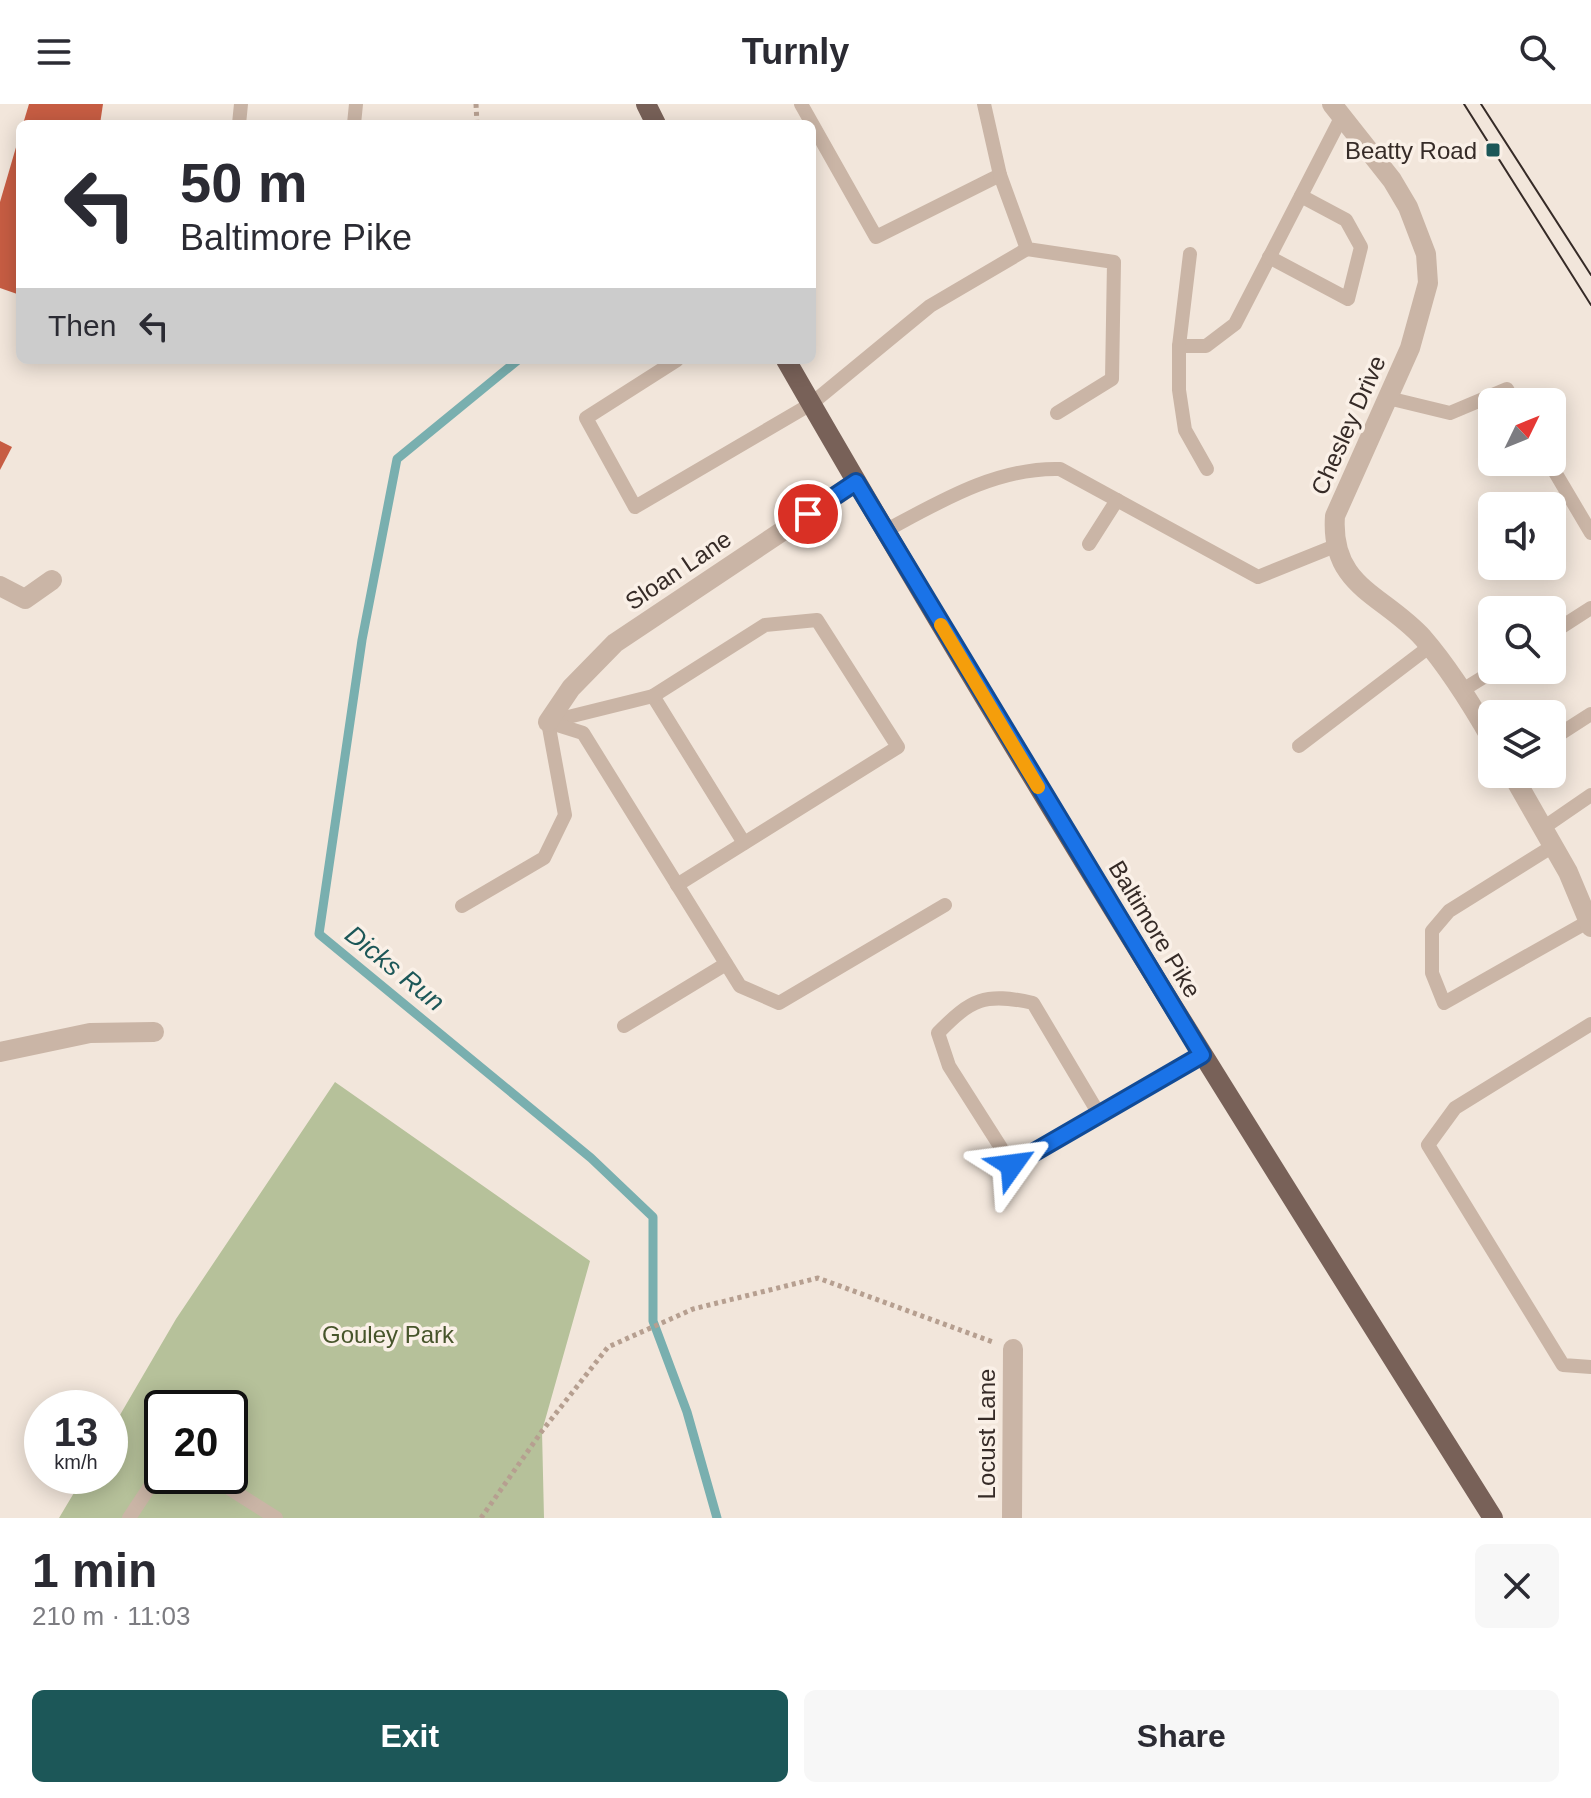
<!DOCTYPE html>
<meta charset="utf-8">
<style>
:root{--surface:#fff;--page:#f7f7f7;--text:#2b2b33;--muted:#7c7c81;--accent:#1c5758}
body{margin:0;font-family:Arial,sans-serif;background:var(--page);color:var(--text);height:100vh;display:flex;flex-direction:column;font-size:30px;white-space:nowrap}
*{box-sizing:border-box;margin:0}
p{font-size:26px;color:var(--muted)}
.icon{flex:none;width:44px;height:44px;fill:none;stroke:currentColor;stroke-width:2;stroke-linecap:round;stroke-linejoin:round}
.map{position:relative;height:1414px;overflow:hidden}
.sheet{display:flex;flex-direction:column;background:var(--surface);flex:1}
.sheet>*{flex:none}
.guide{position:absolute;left:16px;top:16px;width:800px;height:244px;border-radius:12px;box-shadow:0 4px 20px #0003;background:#fff;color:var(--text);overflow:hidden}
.needle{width:52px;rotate:47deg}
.buttons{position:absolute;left:1478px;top:284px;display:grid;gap:16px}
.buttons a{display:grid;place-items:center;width:88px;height:88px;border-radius:12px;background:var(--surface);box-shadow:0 4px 20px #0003;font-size:40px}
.speed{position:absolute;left:24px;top:1286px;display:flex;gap:16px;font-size:40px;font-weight:700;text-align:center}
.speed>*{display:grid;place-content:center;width:104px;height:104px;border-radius:50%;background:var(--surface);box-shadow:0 4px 20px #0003;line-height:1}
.speed small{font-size:20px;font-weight:400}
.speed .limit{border:4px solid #111;border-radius:12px;background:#fff;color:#111}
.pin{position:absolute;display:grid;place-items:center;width:68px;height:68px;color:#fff;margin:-34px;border:4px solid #fff;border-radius:50%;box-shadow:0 2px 8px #0007}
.me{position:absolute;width:88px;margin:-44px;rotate:59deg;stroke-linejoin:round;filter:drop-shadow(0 0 6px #0008)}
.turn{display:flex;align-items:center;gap:28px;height:168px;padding:0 32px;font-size:36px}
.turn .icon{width:104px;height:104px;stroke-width:2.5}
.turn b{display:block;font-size:56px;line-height:68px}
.then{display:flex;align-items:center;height:76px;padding:0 32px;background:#0003;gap:16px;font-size:30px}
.round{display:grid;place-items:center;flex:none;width:84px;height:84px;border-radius:12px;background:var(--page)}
.summary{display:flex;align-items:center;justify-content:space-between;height:136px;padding:0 32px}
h1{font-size:48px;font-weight:700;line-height:60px}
.primary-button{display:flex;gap:16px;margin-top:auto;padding:16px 32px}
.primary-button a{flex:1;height:92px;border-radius:12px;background:var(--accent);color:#fff;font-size:32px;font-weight:700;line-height:92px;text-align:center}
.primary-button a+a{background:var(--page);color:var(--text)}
header{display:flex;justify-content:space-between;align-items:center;height:104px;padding:0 32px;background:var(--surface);font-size:36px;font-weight:700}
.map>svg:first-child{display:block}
</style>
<header><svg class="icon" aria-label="menu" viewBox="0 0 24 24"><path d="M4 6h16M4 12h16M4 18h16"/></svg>Turnly<svg class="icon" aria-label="search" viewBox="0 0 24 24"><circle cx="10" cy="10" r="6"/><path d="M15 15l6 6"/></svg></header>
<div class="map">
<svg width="1591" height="1414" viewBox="0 0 1591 1414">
<rect width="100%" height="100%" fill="#f2e6db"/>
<path fill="#b6c19a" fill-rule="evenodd" d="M335 978 590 1157 542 1327 544 1414H59L84 1372H110V1328L176 1215ZM162 1304H230V1372H162Z"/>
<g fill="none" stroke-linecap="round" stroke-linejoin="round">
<path stroke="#79afaf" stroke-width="9" d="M518 256 397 355 362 536 319 830 591 1054 653 1113V1217L687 1308 717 1414"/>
</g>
<g fill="#c75d43">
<path d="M29 0H103L100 20H23Z"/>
<path d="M19 33H20V191L0 184V98Z"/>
<path d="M0 337 12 343 0 366Z"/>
</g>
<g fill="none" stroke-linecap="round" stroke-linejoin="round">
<g stroke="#b69f90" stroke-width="5" stroke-dasharray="4 4" stroke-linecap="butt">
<path d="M476 0 477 20"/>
<path d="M481 1414 542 1327 608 1243 693 1205 818 1174 993 1238"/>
</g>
<g stroke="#cab5a6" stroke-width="14">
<path d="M801 0 876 133 1000 71 984 0"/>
<path d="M239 20 241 0"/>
<path d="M354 20 356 0"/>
<path d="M1000 71 1027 145 1114 158 1112 275 1057 309"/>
<path d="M1190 150 1179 242H1206L1235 220 1341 14"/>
<path d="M1269 153 1348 195 1361 143 1346 116 1301 92"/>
<path d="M1179 242V286L1185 326 1207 365"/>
<path d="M677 256 586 314 635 403 811 300 930 202 1027 145"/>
<path d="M1388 294 1450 309 1507 285 1514 298"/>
<path d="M1549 358 1591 429"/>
<path d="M885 427C939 398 997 363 1060 365L1258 473 1335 442"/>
<path d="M1089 440 1117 396"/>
<path d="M1552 529 1591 504"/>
<path d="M1461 587 1495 566"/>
<path d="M653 592 744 739"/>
<path d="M548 618 653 592 765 521 817 516 898 643 677 781"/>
<path d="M548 618 583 629 740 882 779 899 945 801"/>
<path d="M1552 635 1591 610"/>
<path d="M1299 642 1429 543"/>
<path d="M1543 724 1591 691"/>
<path d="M1553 742 1449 807 1432 827V869L1444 899 1589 817"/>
<path d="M462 802 544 754 565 711 548 618"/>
<path d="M1591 920 1455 1004 1428 1041 1563 1261 1591 1263"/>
<path d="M624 922 726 860"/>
<path d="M1099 1010 1033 899C985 888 971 895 938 929L949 962 1012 1061 1202 951"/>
<path d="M210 1372 276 1414"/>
<path d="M129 1414 162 1364"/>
</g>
<g stroke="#cab5a6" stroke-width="20">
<path d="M1332 0 1392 76 1408 103 1426 150 1428 179 1410 244 1335 412C1330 483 1383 490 1423 534 1449 564 1472 601 1492 636"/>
<path d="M0 482 25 495 52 476"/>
<path d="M548 618 571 584 615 539 856 378"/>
<path d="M1512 670 1568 768 1591 823"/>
<path d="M0 948 90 929 154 928"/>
<path d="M1012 1414 1013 1245"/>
</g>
<g stroke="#786158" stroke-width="20">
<path d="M646 0 656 20"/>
<path d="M786 256C1011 648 1252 1031 1493 1414"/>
</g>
<g stroke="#362b27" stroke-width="2">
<path d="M1464 0 1591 201"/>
<path d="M1481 0 1591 171"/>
</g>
</g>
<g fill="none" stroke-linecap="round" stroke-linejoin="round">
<g stroke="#114b97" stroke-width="20">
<path id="route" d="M808 410 856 378 1202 951 1012 1061"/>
</g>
<use href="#route" stroke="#1a73e8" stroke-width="14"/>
<path stroke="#f59e0b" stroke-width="14" d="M941 521 1038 683"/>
</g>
<rect fill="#1c5758" stroke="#faf0e7" stroke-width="3" x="1485" y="38" width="16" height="16" rx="4"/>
<g text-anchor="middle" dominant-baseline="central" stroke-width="7" stroke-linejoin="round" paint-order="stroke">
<g font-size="24" fill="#362b27" stroke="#faf0e7" text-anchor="end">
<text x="1477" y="46">Beatty Road</text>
</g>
<g font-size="24" fill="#362b27" stroke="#faf0e7">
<text transform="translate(1348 321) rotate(-66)">Chesley Drive</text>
<text transform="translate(678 466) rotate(-34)">Sloan Lane</text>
<text transform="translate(1155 825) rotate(59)">Baltimore Pike</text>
<text transform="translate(986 1330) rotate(-90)">Locust Lane</text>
</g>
<g font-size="24" fill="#47552b" stroke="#faf0e7">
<text x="388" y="1230">Gouley Park</text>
</g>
<g font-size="26" font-style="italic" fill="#1c5758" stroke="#faf0e7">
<text transform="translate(395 864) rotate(39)">Dicks Run</text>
</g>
</g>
</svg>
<div class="buttons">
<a><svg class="needle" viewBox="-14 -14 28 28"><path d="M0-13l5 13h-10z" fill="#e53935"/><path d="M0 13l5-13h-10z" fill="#7c7c81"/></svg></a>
<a><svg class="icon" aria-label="sound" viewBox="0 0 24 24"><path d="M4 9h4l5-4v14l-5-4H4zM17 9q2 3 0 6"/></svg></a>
<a><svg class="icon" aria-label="search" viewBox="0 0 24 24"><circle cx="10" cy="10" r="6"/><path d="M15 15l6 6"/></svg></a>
<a><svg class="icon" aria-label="layers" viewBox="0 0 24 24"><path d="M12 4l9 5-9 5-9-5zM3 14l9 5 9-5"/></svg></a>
</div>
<div class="speed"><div>13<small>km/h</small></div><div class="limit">20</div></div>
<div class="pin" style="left:808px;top:410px;background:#d93025"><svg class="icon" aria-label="arrive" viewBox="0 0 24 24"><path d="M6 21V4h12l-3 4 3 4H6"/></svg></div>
<svg class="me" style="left:1012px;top:1061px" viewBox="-20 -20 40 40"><path d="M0-17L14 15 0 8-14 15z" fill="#1a73e8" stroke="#fff" stroke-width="4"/></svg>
<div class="guide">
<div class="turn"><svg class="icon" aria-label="left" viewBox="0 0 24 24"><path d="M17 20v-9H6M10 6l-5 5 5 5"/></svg><div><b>50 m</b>Baltimore Pike</div></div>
<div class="then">Then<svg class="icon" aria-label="left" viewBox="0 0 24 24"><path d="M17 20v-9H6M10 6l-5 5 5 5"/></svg></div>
</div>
</div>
<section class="sheet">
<div class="summary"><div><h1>1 min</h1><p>210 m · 11:03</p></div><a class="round"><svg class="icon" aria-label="close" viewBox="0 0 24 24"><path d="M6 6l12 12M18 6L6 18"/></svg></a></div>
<div class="primary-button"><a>Exit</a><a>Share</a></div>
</section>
